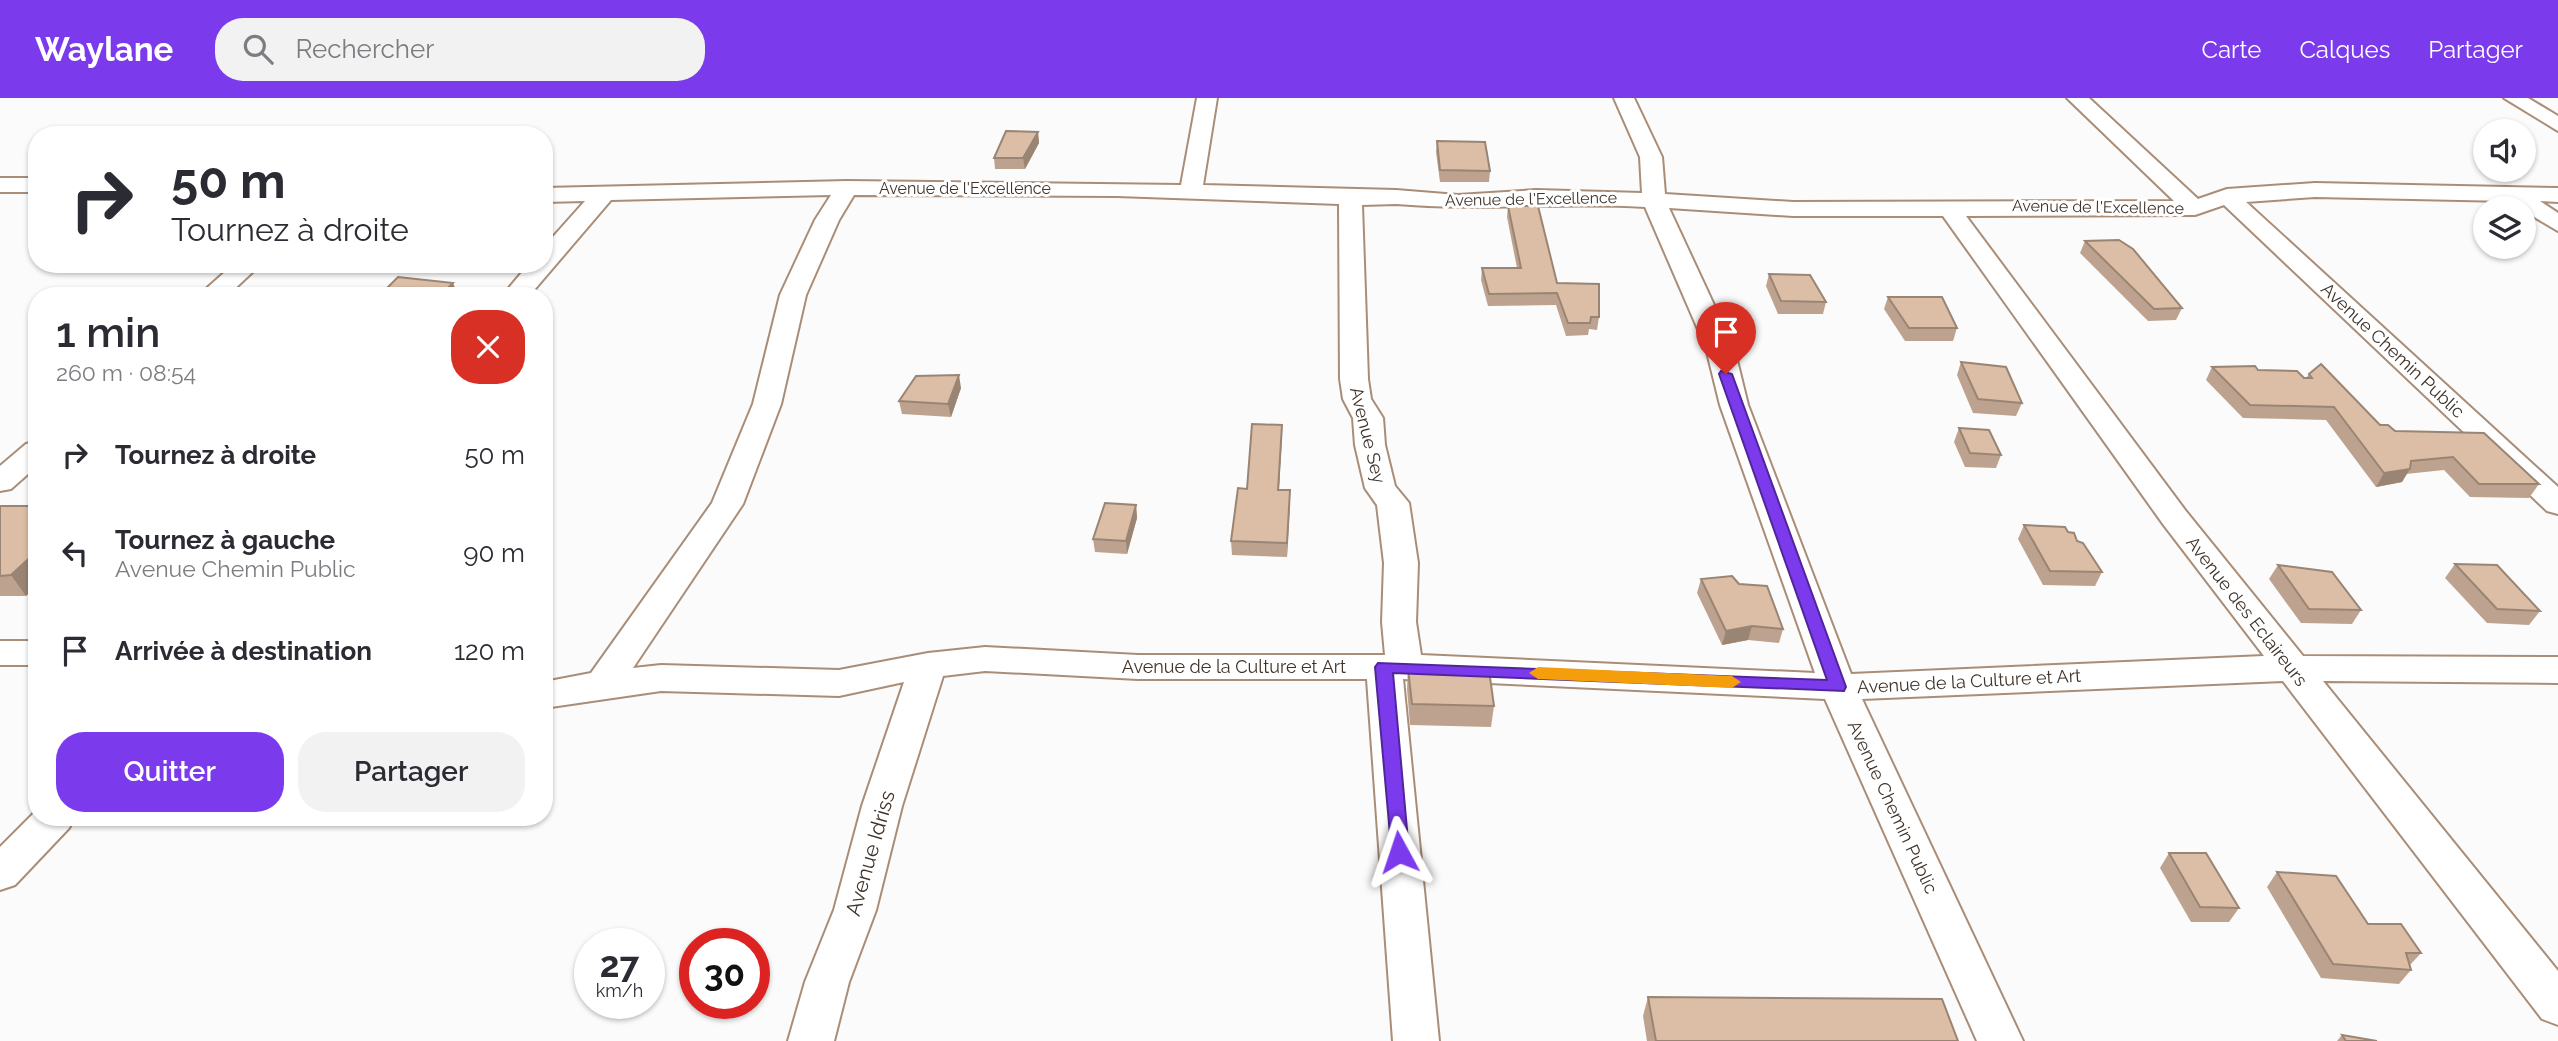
<!DOCTYPE html>
<html lang="fr">
<meta charset="utf-8">
<style>
:root{--surface:#fff;--page:#f2f2f3;--text:#2b2b33;--muted:#7c7c81;--accent:#7c3aed}
body{margin:0;font-family:Raleway,sans-serif;background:var(--page);color:var(--text);height:100vh;display:flex;flex-direction:column;font-size:26px;white-space:nowrap}
*{box-sizing:border-box;margin:0}
p{font-size:23px;color:var(--muted)}
.icon{flex:none;width:38px;height:38px;fill:none;stroke:currentColor;stroke-width:2;stroke-linecap:round;stroke-linejoin:round}
.map{position:relative;flex:1;overflow:hidden}
.side{position:absolute;left:28px;top:189px;width:525px;height:539px;display:flex;flex-direction:column;background:var(--surface);border-radius:28px;box-shadow:0 2px 5px #0004}
.side>*{flex:none}
.top-card{position:absolute;left:28px;top:28px;width:525px;height:147px;border-radius:28px;box-shadow:0 2px 5px #0004;background:#fff;color:var(--text);overflow:hidden}
.fabs{position:absolute;left:2473px;top:21px;display:grid;gap:14px}
.fabs a{display:grid;place-items:center;width:63px;height:63px;border-radius:50%;background:var(--surface);box-shadow:0 2px 5px #0004;font-size:35px}
.speed{position:absolute;left:574px;top:830px;display:flex;gap:14px;font-size:35px;font-weight:700;text-align:center}
.speed>*{display:grid;place-content:center;width:91px;height:91px;border-radius:50%;background:var(--surface);box-shadow:0 2px 5px #0004;line-height:1}
.speed small{font-size:18px;font-weight:400}
.speed .limit{border:10px solid #d22;background:#fff;color:#111}
.pin{position:absolute;display:grid;place-items:center;width:60px;height:60px;color:#fff;margin:-72px -30px;border-radius:50% 50% 50% 0;rotate:-45deg;box-shadow:0 0 7px #0007}
.pin .icon{rotate:45deg}
.me{position:absolute;width:77px;margin:-38px;rotate:355deg;stroke-linejoin:round;filter:drop-shadow(0 0 5px #0008)}
.turn{display:flex;align-items:center;gap:24px;height:147px;padding:0 28px;font-size:32px}
.turn .icon{width:91px;height:91px;stroke-width:2.5}
.turn b{display:block;font-size:49px;line-height:60px}
.round{display:grid;place-items:center;flex:none;width:74px;height:74px;border-radius:28px;background:var(--page)}
.overview{display:flex;align-items:center;justify-content:space-between;height:119px;padding:0 28px}
h1{font-size:42px;font-weight:600;line-height:52px}
.primary-button{display:flex;gap:14px;margin-top:auto;padding:14px 28px}
.primary-button a{flex:1;height:80px;border-radius:28px;background:var(--accent);color:#fff;font-size:28px;font-weight:600;line-height:80px;text-align:center}
.primary-button a+a{background:var(--page);color:var(--text)}
ul{padding:0;list-style:none}
li{display:flex;align-items:center;gap:21px;height:98px;padding:0 28px}
li div{flex:1}
li b{display:block;font-size:26px}
li em{font-style:normal}
header{display:flex;align-items:center;gap:42px;box-sizing:border-box;height:98px;padding:0 35px;background:var(--accent);color:#fff}
header strong{font-size:33px}
nav{display:flex;gap:38px;margin-inline-start:auto;font-size:24px}
.search{width:490px;height:63px;background:var(--page);display:flex;align-items:center;gap:18px;box-sizing:border-box;padding:0 24px;border-radius:28px;color:var(--muted);font-size:26px}
.map>svg:first-child{display:block}
</style>
<header>
<strong>Waylane</strong>
<div class="search"><svg class="icon" aria-label="search" viewBox="0 0 24 24"><circle cx="10" cy="10" r="6"/><path d="M15 15l6 6"/></svg>Rechercher</div>
<nav><a>Carte</a><a>Calques</a><a>Partager</a></nav>
</header>
<div class="map">
<svg width="2558" height="943" viewBox="0 0 2558 943">
<rect width="100%" height="100%" fill="#fbfbfb"/>
<g fill="none" stroke-linecap="round" stroke-linejoin="round">
<g stroke="#aa8d77" stroke-width="4">
<g id="minor">
<path d="M1197 0H1217L1203 87 1396 92 1458 97 1536 92 1642 95 1640 59 1614 0H1634L1662 59 1665 96 1793 104 2174 103 2067 0H2089L2198 101 2227 91 2315 85 2558 90V104L2540 103 2558 115V133L2524 113V110L2508 103 2315 99 2246 104 2558 389V416L2547 413 2224 107 2195 117 1966 118 2185 412 2303 558 2558 559V585L2323 583 2558 873V927L2542 921 2283 583 1862 601 2023 943H1977L1825 601 1403 581 1439 943H1393L1367 581H1138L985 573 943 578 902 708 876 812 849 884 834 943H788L805 884 834 812 862 708 904 584 839 598 661 593 544 610V584L591 575 712 405 753 306 780 197 815 122 831 97 611 102 529 198H502L529 166H544V149L585 103 544 104V90L847 83 1181 87ZM854 97 1117 98 1339 106 1340 281 1343 301 1353 320 1355 347 1365 390 1377 407 1384 465 1382 524 1385 557H1138L985 549 928 555 839 572 661 567 633 570 743 406 781 306 806 197 839 122ZM1396 106C1479 113 1562 104 1645 109L1706 250 1720 307 1815 575 1421 557 1416 524 1418 465 1409 405 1395 388 1385 347 1383 320 1371 301 1368 281 1362 107ZM1669 110 1793 118H1943L2163 426 2264 558 1851 576 1748 307 1734 250Z"/>
<path d="M2504 0H2528L2558 18V33Z"/>
<rect x="0" y="80" width="37" height="14"/>
<path d="M234 166H261L227 198H198Z"/>
<path d="M37 343V368L11 391 0 393V368L26 346Z"/>
<rect x="0" y="543" width="37" height="24"/>
<path d="M37 712V719H75L69 730 15 787 0 792V749Z"/>
</g>
</g>
<use href="#minor" fill="#fff" fill-rule="evenodd"/>
</g>
<g fill="#bda38f">
<path d="M1038 34 1039 45 1025 71H995L994 60Z"/>
<path d="M1437 43 1490 73 1489 84H1440L1436 54Z"/>
<path d="M1508 108 1557 185 1599 219 1597 232 1589 231 1588 237 1566 238 1556 207 1488 208 1481 182 1482 170H1517L1507 119Z"/>
<path d="M2085 143 2182 210 2176 222 2148 223 2080 155Z"/>
<path d="M402 166H439L436 169H403Z"/>
<path d="M1769 176 1826 204 1823 216H1778L1766 188Z"/>
<path d="M1888 199 1957 230 1953 243H1905L1884 211Z"/>
<path d="M1961 264 2022 305 2016 318 1973 315 1957 277Z"/>
<path d="M2212 269 2258 272 2304 280H2306L2309 276 2380 327 2539 386 2529 400 2470 399 2444 372 2406 376 2402 384 2376 389 2326 322 2243 320 2206 282Z"/>
<path d="M961 290 951 319 902 316 899 303Z"/>
<path d="M1282 327 1279 392H1290L1287 459 1232 457 1231 443 1247 391Z"/>
<path d="M1959 330 2001 357 1996 370 1965 369 1954 344Z"/>
<path d="M1136 407 1137 420 1127 456 1095 454 1093 441Z"/>
<path d="M0 408H37V487L26 498H0Z"/>
<path d="M2024 427 2068 434 2102 474 2095 488 2043 487 2018 441Z"/>
<path d="M2455 466 2540 513 2529 527 2487 525 2445 480Z"/>
<path d="M2278 467 2361 512 2352 526 2301 525 2269 481Z"/>
<path d="M1701 481 1739 486 1783 531 1779 545 1748 542 1722 547 1697 495Z"/>
<path d="M1408 570 1494 608 1491 629 1410 627 1407 591Z"/>
<path d="M2169 755 2239 810 2229 824H2191L2160 770Z"/>
<path d="M2277 774 2421 855 2410 867 2411 872 2399 886 2321 880 2267 789Z"/>
<path d="M1648 899 1958 943H1647L1643 918Z"/>
<path d="M2342 937 2377 943H2337Z"/>
</g>
<g fill="#9a8574">
<path d="M1038 34 1039 45 1025 71 1023 60Z"/>
<path d="M453 185 458 197 446 198 444 194Z"/>
<path d="M959 277 961 290 951 319 948 306Z"/>
<path d="M1282 327V340L1278 405V392Z"/>
<path d="M2410 371 2402 384 2376 389 2384 375Z"/>
<path d="M1290 392V406L1287 459V445Z"/>
<path d="M1136 407 1137 420 1127 456 1126 443Z"/>
<path d="M37 453V487L26 498 11 477Z"/>
<path d="M1752 528 1748 542 1722 547 1726 533Z"/>
</g>
<g fill="#dcbea6" stroke="#9a8574" stroke-width="2">
<path d="M1006 33 1038 34 1023 60H994Z"/>
<path d="M1437 43 1485 44 1490 73 1440 72Z"/>
<path d="M1508 108H1538L1557 185 1599 186V219H1591L1590 225H1568L1557 195 1489 196 1482 170H1521Z"/>
<path d="M2119 142 2133 151 2182 210 2154 211 2085 143Z"/>
<path d="M1769 176 1810 177 1826 204 1781 203Z"/>
<path d="M398 179 453 185 444 194H454L450 198H379Z"/>
<path d="M1888 199H1942L1957 230H1909Z"/>
<path d="M1961 264 2006 269 2022 305 1978 301Z"/>
<path d="M2321 266 2380 327H2388L2395 333 2484 335 2539 386H2479L2453 359 2411 363 2410 371 2384 375 2334 309 2250 307 2212 269 2255 268 2258 272 2297 273 2304 280H2312L2309 276Z"/>
<path d="M959 277 948 306 899 303 916 278Z"/>
<path d="M1252 326 1282 327 1278 392H1290L1287 445 1231 443 1238 390 1247 391Z"/>
<path d="M1959 330 1989 332 2001 357 1970 355Z"/>
<path d="M1105 405 1136 407 1126 443 1093 441Z"/>
<path d="M0 408H37V453L11 477 0 478Z"/>
<path d="M2024 427 2065 429 2068 434 2074 435 2077 443 2083 445 2102 474 2050 473Z"/>
<path d="M2455 466 2497 467 2540 513 2497 511Z"/>
<path d="M2278 467 2332 474 2361 512 2309 511Z"/>
<path d="M1732 478 1739 486 1767 488 1783 531 1752 528 1726 533 1701 481Z"/>
<path d="M1408 570 1489 572 1494 608 1412 606Z"/>
<path d="M2169 755H2206L2239 810 2200 809Z"/>
<path d="M2277 774 2336 778 2368 826H2401L2421 855H2406L2411 872 2333 866Z"/>
<path d="M1648 899 1942 901 1958 943H1656Z"/>
<path d="M2342 937 2377 943H2346Z"/>
</g>
<path fill="#7c3aed" stroke="#51269a" stroke-width="2" d="M1721 273 1732 276 1846 589 1844 593 1393 575 1409 754 1406 759H1392L1375 569 1378 565 1827 582 1719 276Z"/>
<path fill="#f59e0b" d="M1538 569 1732 578 1741 584 1732 590 1538 581 1529 575Z"/>
<g text-anchor="middle" dominant-baseline="central" stroke-width="6" stroke-linejoin="round" paint-order="stroke">
<g font-size="16" fill="#3f332a" stroke="#fff">
<text x="965" y="90">Avenue de l'Excellence</text>
<text transform="translate(1531 101) rotate(-1)">Avenue de l'Excellence</text>
<text transform="translate(2098 109) rotate(1)">Avenue de l'Excellence</text>
</g>
<g font-size="18" fill="#3f332a" stroke="#fff">
<text transform="translate(2393 252) rotate(43)">Avenue Chemin Public</text>
<text transform="translate(1368 337) rotate(76)">Avenue Sey</text>
<text transform="translate(2247 513) rotate(52)">Avenue des Eclaireurs</text>
<text x="1234" y="568">Avenue de la Culture et Art</text>
<text transform="translate(1969 583) rotate(-3)">Avenue de la Culture et Art</text>
<text transform="translate(1893 709) rotate(65)">Avenue Chemin Public</text>
</g>
<g font-size="21" fill="#3f332a" stroke="#fff">
<text transform="translate(870 755) rotate(-74)">Avenue Idriss</text>
</g>
</g>
</svg>
<div class="fabs">
<a><svg class="icon" aria-label="sound" viewBox="0 0 24 24"><path d="M4 9h4l5-4v14l-5-4H4zM17 9q2 3 0 6"/></svg></a>
<a><svg class="icon" aria-label="layers" viewBox="0 0 24 24"><path d="M12 4l9 5-9 5-9-5zM3 14l9 5 9-5"/></svg></a>
</div>
<div class="speed"><div>27<small>km/h</small></div><div class="limit">30</div></div>
<div class="pin" style="left:1726px;top:276px;background:#d93025"><svg class="icon" aria-label="arrive" viewBox="0 0 24 24"><path d="M6 21V4h12l-3 4 3 4H6"/></svg></div>
<svg class="me" style="left:1399px;top:754px" viewBox="-20 -20 40 40"><path d="M0-17L14 15 0 8-14 15z" fill="#7c3aed" stroke="#fff" stroke-width="4"/></svg>
<div class="top-card">
<div class="turn"><svg class="icon" aria-label="right" viewBox="0 0 24 24"><path d="M7 20v-9h11M14 6l5 5-5 5"/></svg><div><b>50 m</b>Tournez à droite</div></div>
</div>
<section class="side">
<div class="overview"><div><h1>1 min</h1><p>260 m · 08:54</p></div><a class="round" style="background:#d93025;color:#fff"><svg class="icon" aria-label="close" viewBox="0 0 24 24"><path d="M6 6l12 12M18 6L6 18"/></svg></a></div>
<ul>
<li><svg class="icon" aria-label="right" viewBox="0 0 24 24"><path d="M7 20v-9h11M14 6l5 5-5 5"/></svg><div><b>Tournez à droite</b></div><em>50 m</em></li>
<li><svg class="icon" aria-label="left" viewBox="0 0 24 24"><path d="M17 20v-9H6M10 6l-5 5 5 5"/></svg><div><b>Tournez à gauche</b><p>Avenue Chemin Public</p></div><em>90 m</em></li>
<li><svg class="icon" aria-label="arrive" viewBox="0 0 24 24"><path d="M6 21V4h12l-3 4 3 4H6"/></svg><div><b>Arrivée à destination</b></div><em>120 m</em></li>
</ul>
<div class="primary-button"><a>Quitter</a><a>Partager</a></div>
</section>
</div>
